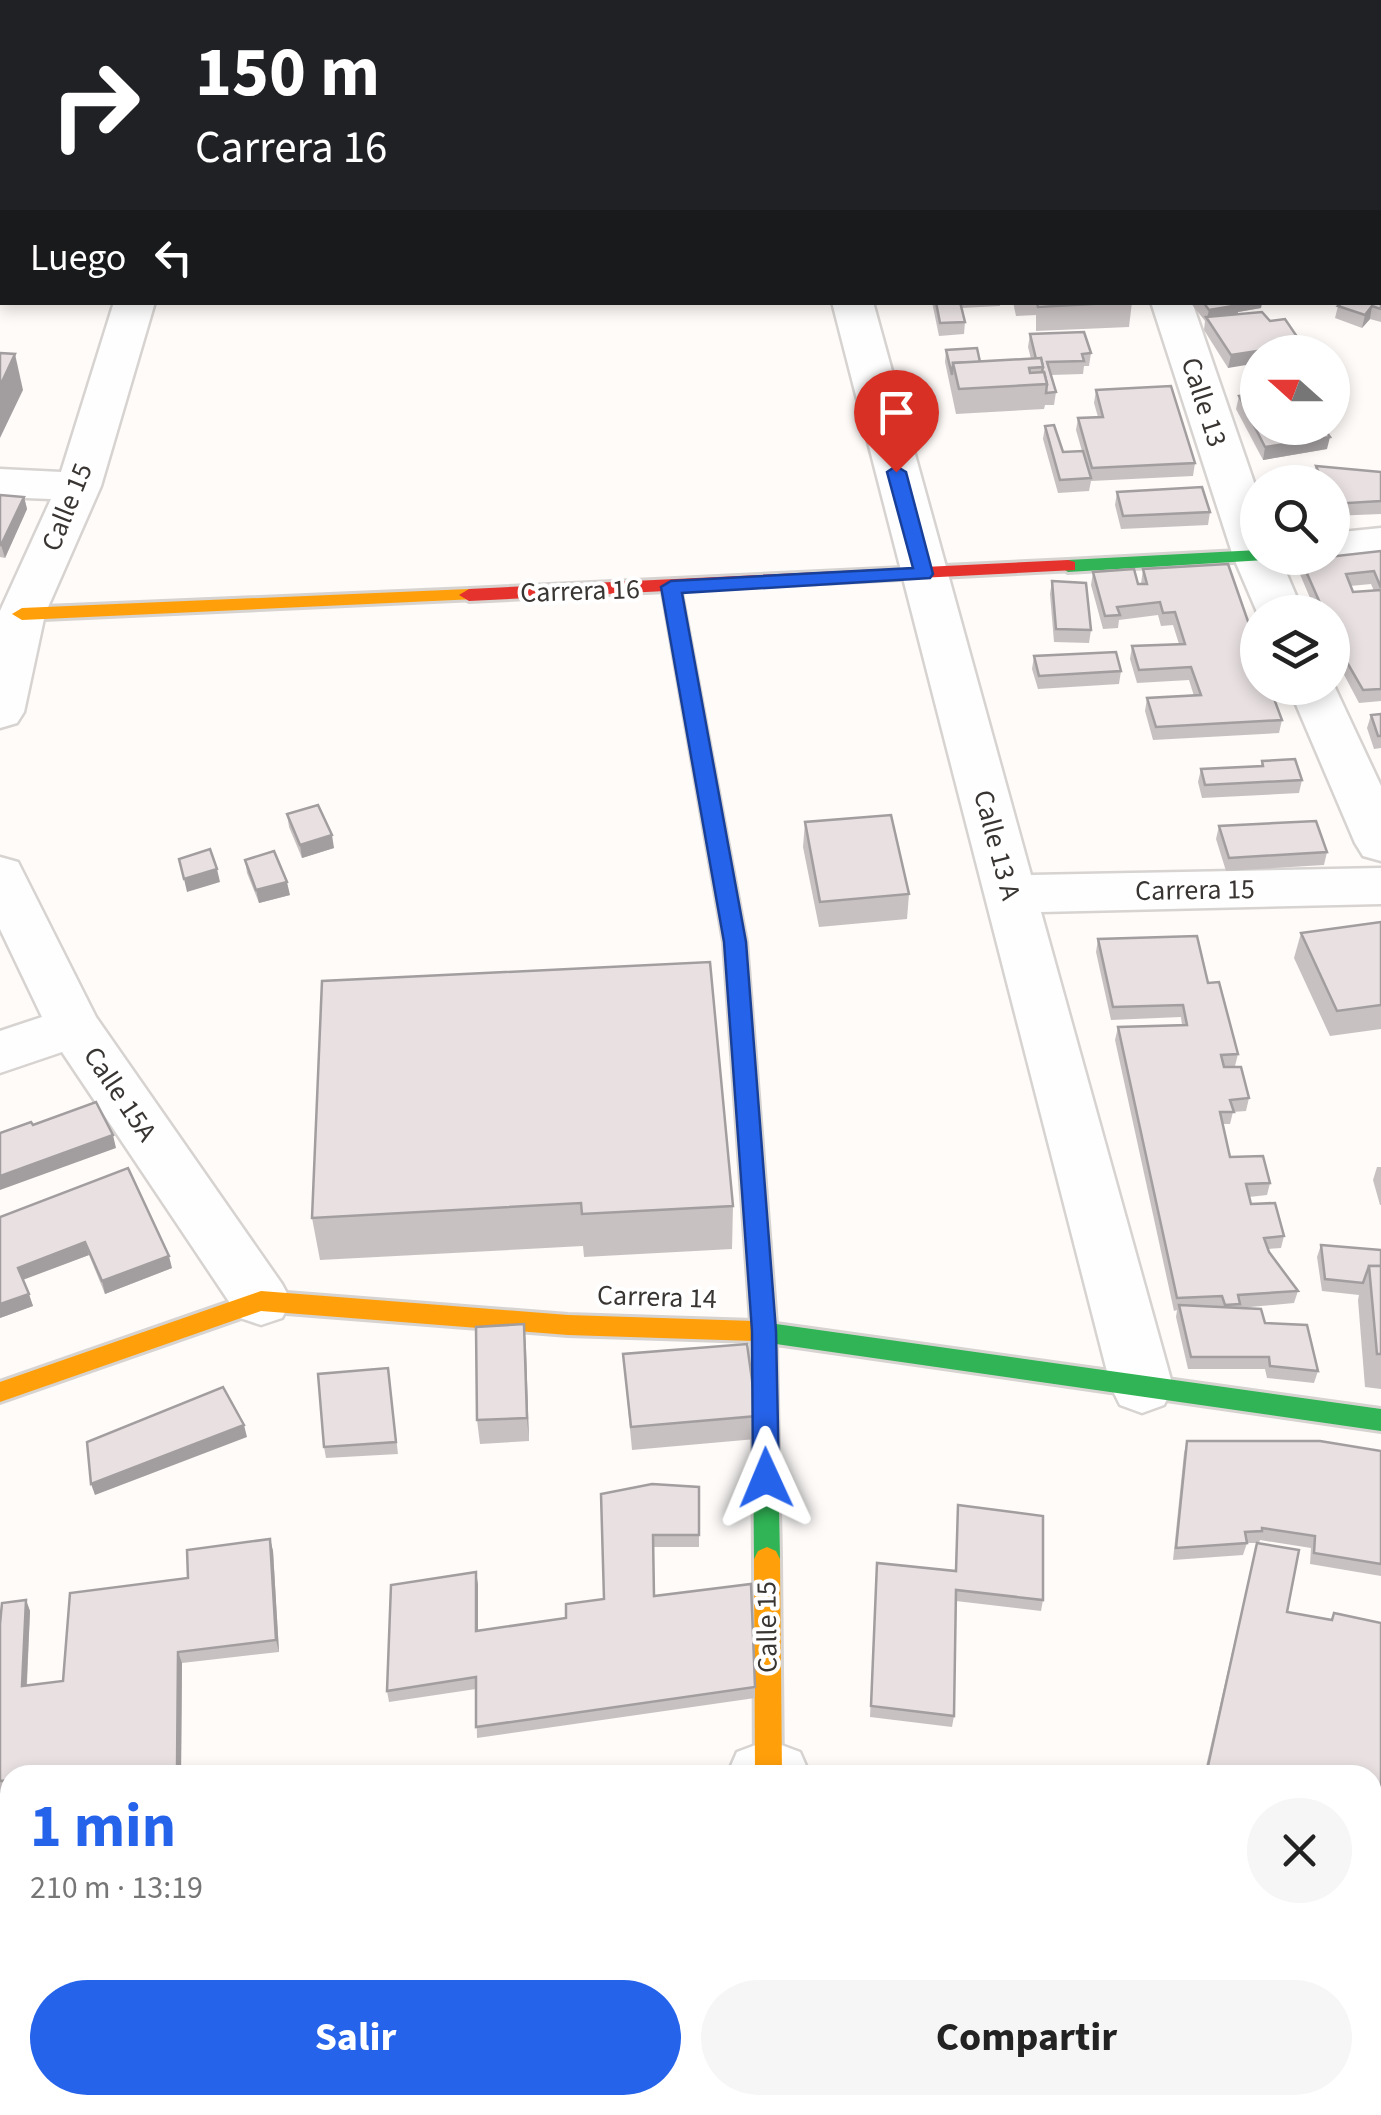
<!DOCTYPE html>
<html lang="es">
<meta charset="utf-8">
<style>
:root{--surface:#fff;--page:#f6f6f6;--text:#222;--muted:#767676;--accent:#2563eb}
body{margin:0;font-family:"Source Sans 3",sans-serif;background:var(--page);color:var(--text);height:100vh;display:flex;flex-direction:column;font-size:38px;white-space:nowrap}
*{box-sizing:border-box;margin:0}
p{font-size:32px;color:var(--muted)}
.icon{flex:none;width:55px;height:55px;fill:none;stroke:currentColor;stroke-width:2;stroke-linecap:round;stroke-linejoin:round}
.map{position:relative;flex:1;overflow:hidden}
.details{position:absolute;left:0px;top:1765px;width:1382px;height:350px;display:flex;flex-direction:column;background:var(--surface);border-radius:30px 30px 0 0;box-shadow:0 5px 15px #0003}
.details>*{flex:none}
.banner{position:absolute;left:0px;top:0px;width:1382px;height:305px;box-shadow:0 5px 15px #0003;background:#202124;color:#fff;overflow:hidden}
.needle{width:65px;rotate:291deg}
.tools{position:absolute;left:1240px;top:335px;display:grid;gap:20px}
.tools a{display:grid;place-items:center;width:110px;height:110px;border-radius:50%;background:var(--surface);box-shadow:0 5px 15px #0003;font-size:50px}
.pin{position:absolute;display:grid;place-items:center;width:85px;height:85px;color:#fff;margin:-102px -42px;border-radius:50% 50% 50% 0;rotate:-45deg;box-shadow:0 0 10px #0007}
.pin .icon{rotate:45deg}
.me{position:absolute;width:110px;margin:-55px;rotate:359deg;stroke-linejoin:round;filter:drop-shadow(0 0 8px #0008)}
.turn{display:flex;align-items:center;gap:35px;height:210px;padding:0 30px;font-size:45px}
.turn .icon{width:130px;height:130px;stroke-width:2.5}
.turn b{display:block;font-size:70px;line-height:85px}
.then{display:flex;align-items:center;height:95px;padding:0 30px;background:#0003;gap:20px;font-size:38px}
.round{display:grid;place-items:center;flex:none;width:105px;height:105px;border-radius:52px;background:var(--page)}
.overview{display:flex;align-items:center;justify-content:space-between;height:170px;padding:0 30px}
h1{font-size:60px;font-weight:700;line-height:75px;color:var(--accent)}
.action{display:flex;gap:20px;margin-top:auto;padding:20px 30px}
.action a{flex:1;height:115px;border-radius:60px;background:var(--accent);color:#fff;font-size:40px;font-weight:700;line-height:115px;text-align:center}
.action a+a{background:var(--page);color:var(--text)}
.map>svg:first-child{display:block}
</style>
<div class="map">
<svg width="1381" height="2115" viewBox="0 0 1381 2115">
<rect width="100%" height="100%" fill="#fefbf9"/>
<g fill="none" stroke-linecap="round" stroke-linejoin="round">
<g stroke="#d6d3d1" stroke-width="5">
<g id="street">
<path d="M965 0H1002L1004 2H967Z"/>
<rect x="0" y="105" width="2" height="22"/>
<path d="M1381 166V190L1380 191V167Z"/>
<rect x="1380" y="231" width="1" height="25"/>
<path d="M114 302H155L101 486 45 614 24 712 17 723 0 728V611L51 499 0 497V469L61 472Z"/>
<path d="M832 302H873L1031 875 1381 868V904L1041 912 1173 1387 1164 1405 1142 1413 1120 1405 1111 1387Z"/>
<path d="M1151 302H1192L1258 494V558H1280L1303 612H1257L1233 556Z"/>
<path d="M1381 528V556L1332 561 1317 558H1332V533Z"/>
<path d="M1332 681 1381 786V861L1363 856 1355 843 1289 688H1332Z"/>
<path d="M0 857 18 862 96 1017 282 1284 291 1301 282 1318 261 1325 240 1318 62 1052 0 1073V1031L42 1017 0 929Z"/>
<path d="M761 1743H776L800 1752 810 1775H727L737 1752Z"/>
<path d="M10 1825V1891L0 1895V1829Z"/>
<path d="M1372 1838H1381V1906L1372 1905Z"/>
<path d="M630 2105H704L705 2115H631Z"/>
</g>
</g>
<g stroke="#d6d3d1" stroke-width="6">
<g id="fast">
<path d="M1258 550V558H1266L1265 560 1068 572 1059 566 1068 560Z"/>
<path d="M671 581 680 587 746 942 776 1324 1381 1409V1431L776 1344 780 1559 776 1567 767 1571 758 1567 754 1559 752 1340 742 1331 751 1322 724 942 662 587Z"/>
</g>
</g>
<g stroke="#d6d3d1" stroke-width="6">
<g id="slow">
<path d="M469 589 479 595 476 599 22 620 12 614 22 608Z"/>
<path d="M261 1291 568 1315 754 1321 763 1324 766 1331 763 1338 754 1341 568 1335 261 1311 0 1402V1382Z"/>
<path d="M767 1547 776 1551 780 1559 782 1775 755 1774 754 1559 758 1551Z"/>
</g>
</g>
<g stroke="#d6d3d1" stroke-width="6">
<path id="jam" d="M1068 560 1075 562V570L469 601 459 595 469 589Z"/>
</g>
<use href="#street" fill="#fffefe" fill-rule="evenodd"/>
<use href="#fast" fill="#30b455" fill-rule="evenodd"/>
<use href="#slow" fill="#ff9f0a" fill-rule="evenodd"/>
<use href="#jam" fill="#e5322d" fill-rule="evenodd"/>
</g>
<g fill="#c8c1c2" fill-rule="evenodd">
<rect x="0" y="201" width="2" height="76"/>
<path d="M1381 268V322L1370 319 1362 328 1335 318 1338 306 1380 302Z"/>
<path d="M932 302H1000V306L962 308 965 322 964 334 939 336Z"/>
<path d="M1013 302H1132L1129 327 1036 331V315L1016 316Z"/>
<path d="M1190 302H1262L1261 308 1238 312 1237 314 1270 321 1302 344 1300 352H1258L1228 368 1204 330 1205 321Z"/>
<path d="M1030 334 1091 353 1089 366H1084L1083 374 1051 375 1056 392 1054 405H1045L1044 409 956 414 945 362 946 350 980 362 1031 359 1028 347Z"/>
<path d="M1096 390 1195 463 1193 476 1091 481 1089 491 1058 493 1043 439 1045 426 1063 452 1082 451 1076 430 1078 418 1098 417 1094 403Z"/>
<path d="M1239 396 1327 449 1263 460 1236 409Z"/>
<path d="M1316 466 1381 472V514L1332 516V482H1315L1313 479Z"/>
<path d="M1117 492 1210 512 1208 525 1121 529 1115 505Z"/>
<path d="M0 495 24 497 27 509 5 558 0 557Z"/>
<path d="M1381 551V701L1359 703 1332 652V612H1316L1299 572 1301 560ZM1371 584 1374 591 1353 592 1350 586Z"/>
<path d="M1143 569 1282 720 1279 733 1153 740 1145 711 1147 698 1194 696 1189 680 1137 683 1130 659 1132 646 1179 644 1173 625 1161 626 1158 615 1119 620 1118 628 1103 629 1091 585 1093 572 1141 584Z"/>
<path d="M1052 581 1091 630 1089 643 1054 642 1050 594Z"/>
<path d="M1034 656 1121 671 1119 684 1038 689 1032 669Z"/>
<path d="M1381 714V748L1374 749 1367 728 1371 715Z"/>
<path d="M1262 761 1302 780 1299 793 1202 798 1198 782 1201 769 1261 766Z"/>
<path d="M287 814 334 848 302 858 289 827Z"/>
<path d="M805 822 909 894 907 919 819 927 803 847Z"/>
<path d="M1219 826 1327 852 1324 865 1226 871 1216 839Z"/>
<path d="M245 860 290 895 259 903 247 873Z"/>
<path d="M1381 922V1029L1330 1036 1294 958 1301 933Z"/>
<path d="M1098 939 1208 983 1238 1054 1235 1066 1249 1098 1246 1111 1233 1112 1230 1124H1222L1230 1157 1270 1183 1267 1195 1249 1197 1251 1204 1284 1236 1281 1248 1268 1249 1298 1291 1294 1303 1239 1308 1265 1323 1318 1371 1314 1383 1267 1378 1265 1369H1188L1176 1317 1177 1310 1174 1311 1115 1040 1118 1027 1182 1025 1181 1017 1111 1020 1096 952Z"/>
<path d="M322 981 733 1206 732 1249 584 1257 583 1246 320 1260 312 1218Z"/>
<path d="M1377 1167H1381V1205H1380L1373 1180Z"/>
<path d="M0 1217 172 1268 105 1294 89 1255 23 1280 33 1306 0 1318Z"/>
<path d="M1321 1245 1381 1250V1389L1365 1387 1358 1300 1359 1295 1322 1291 1317 1257Z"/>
<path d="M524 1324 529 1441 480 1444 477 1420Z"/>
<path d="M623 1354 757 1416 756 1439 632 1450Z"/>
<path d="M388 1368 398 1454 326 1458 324 1447Z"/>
<path d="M1187 1441 1381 1451V1576L1310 1564 1311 1548 1260 1540 1259 1543 1287 1612 1331 1620 1334 1613 1381 1623V1824L1372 1823V1775H1204L1257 1543H1247L1243 1555 1173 1560 1184 1453Z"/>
<path d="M699 1487V1547H653L654 1596 755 1687V1698L477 1738 476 1689 389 1702 387 1691 478 1584V1630L566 1618 604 1599 601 1494Z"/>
<path d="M958 1505 1043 1600 1041 1611 956 1601 954 1716 952 1727 870 1717 876 1575 955 1571Z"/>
<path d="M270 1539 273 1551 279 1652 182 1663 181 1775H10V1791L0 1793V1624L26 1600 30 1611 27 1685 63 1681 188 1578Z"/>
<path d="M1372 1897 1381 1901V1986L1372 1982Z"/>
<path d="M1173 2105H1335L1365 2115H1171Z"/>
</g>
<g fill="#a29d9e">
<path d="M2 34V50L0 54V38Z"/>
<path d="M1236 302H1262L1261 308 1238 312 1237 318H1207L1209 310Z"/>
<path d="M1372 306 1370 319 1362 328 1365 315Z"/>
<path d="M1302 344 1300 352H1258V363L1228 368 1231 355Z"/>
<path d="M15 354 23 390 0 438V386Z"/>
<path d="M1330 437 1327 449 1263 460 1265 447Z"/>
<path d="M24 497 27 509 5 558 1 545Z"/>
<path d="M332 835 334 848 302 858 300 845Z"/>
<path d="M217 869 220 882 187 892 184 879Z"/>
<path d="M287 882 290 895 259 903 256 890Z"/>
<path d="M113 1135 116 1148 0 1190V1176Z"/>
<path d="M85 1242 89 1255 22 1280 18 1268Z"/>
<path d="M169 1256 172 1268 105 1294 102 1281Z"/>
<path d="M29 1294 33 1306 0 1318V1304Z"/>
<path d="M524 1324 526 1348 529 1441 527 1418Z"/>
<path d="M244 1425 247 1437 95 1495 91 1484Z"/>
<path d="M270 1539 273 1551 279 1652 276 1640Z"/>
<path d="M476 1572 478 1584V1642L476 1631Z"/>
<path d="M26 1600 30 1611 26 1697 22 1686Z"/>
<path d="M178 1652 182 1663 181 1775H179L177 1770Z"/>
<path d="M75 2105H81L83 2115H45Z"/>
<path d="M178 2105H184L183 2114 148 2115Z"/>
</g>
<g fill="#e8e0e1" stroke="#a29d9e" stroke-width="2.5">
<path d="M0 0H42V2H2L0 13Z"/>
<rect x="0" y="53" width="2" height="28"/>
<rect x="0" y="201" width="2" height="52"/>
<path d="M1380 267 1381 309 1372 306 1365 315 1338 306 1343 302H1380Z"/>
<path d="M936 302H960L965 322 940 323Z"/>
<path d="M1037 302H1127L1038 307Z"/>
<path d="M1203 302H1237L1239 305 1209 310Z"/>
<path d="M1262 312 1270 321 1285 319 1302 344 1231 355 1206 317Z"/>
<path d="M1084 332 1091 353 1082 354 1084 361 1047 362 1056 392 1046 393 1047 384 1044 372H1042L1043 367 1041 358 1036 359 1030 334Z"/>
<path d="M977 348 980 362 953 363 952 375 946 350Z"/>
<path d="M0 353 15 354 0 386Z"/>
<path d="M1041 358 1043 367 1029 368 1030 373 1044 372 1047 384 959 389 953 363Z"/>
<path d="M1171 386 1195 463 1092 468 1078 418 1103 417 1096 390Z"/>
<path d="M1258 393V428H1324L1330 437 1265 447 1239 396Z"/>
<path d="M1054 425 1063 452 1083 451 1091 478 1060 480 1045 426Z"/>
<path d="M1316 466 1381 472V501L1332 504V482H1323Z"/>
<path d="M1202 487 1210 512 1123 516 1117 492Z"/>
<path d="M0 495 24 497 1 545H0Z"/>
<path d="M1381 551V588L1374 571 1346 574 1353 592 1381 590V689L1363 690 1341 652 1332 632V612H1324L1301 560Z"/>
<path d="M1228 564 1258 650V688H1270L1282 720 1156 727 1147 698 1201 695 1191 667 1139 670 1132 646 1185 644 1175 612 1163 613 1160 602 1117 607 1120 615 1105 616 1093 572 1134 569 1138 584H1147L1143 569Z"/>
<path d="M1052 581 1086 583 1091 630 1056 629Z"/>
<path d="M1116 652 1121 671 1039 676 1034 656Z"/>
<path d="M1381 714V736H1378L1371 715Z"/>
<path d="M1295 759 1302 780 1205 785 1201 769 1263 766 1262 761Z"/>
<path d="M318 805 332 835 300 845 287 814Z"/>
<path d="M891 815 909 894 820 902 805 822Z"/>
<path d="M1316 821 1327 852 1229 858 1219 826Z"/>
<path d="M210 849 217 869 184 879 179 859Z"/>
<path d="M274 851 287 882 256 890 245 860Z"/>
<path d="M1381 922V1005L1337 1011 1301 933Z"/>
<path d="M1197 936 1208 983 1219 982 1238 1054 1221 1055 1224 1067H1241L1249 1098 1230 1100 1234 1112H1220L1230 1157 1263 1156 1270 1183 1246 1184 1251 1204 1275 1203 1284 1236 1264 1238 1269 1252 1298 1291 1238 1295 1240 1304 1225 1305 1222 1296 1177 1298 1118 1027 1187 1025 1183 1005 1113 1007 1098 939Z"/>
<path d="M710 962 733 1206 582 1214 581 1203 312 1218 322 981Z"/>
<path d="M96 1102 113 1135 0 1176V1133L31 1122 33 1125Z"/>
<path d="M128 1168 169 1256 102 1281 85 1242 18 1268 29 1294 0 1304V1217Z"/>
<path d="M1321 1245 1381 1250V1266H1369L1363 1283 1325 1279Z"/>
<path d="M1369 1266H1381V1354H1377Z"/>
<path d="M1179 1305 1261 1309 1265 1323 1307 1325 1318 1371 1270 1366 1269 1357H1191Z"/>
<path d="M524 1324 527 1418 477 1420 476 1327Z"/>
<path d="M747 1344 757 1416 631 1427 623 1354Z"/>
<path d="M388 1368 396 1442 324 1447 318 1374Z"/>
<path d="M223 1387 244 1425 91 1484 87 1442Z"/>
<path d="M1187 1441H1320L1381 1451V1564L1314 1553 1315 1536 1262 1528V1531L1245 1532 1247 1543 1176 1548Z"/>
<path d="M652 1484 699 1487V1535H653L654 1596 751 1584 755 1687 476 1727V1677L387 1691 391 1585 476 1572V1631L566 1618V1604L604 1599 601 1494Z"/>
<path d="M958 1505 1043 1516V1600L956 1590 954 1716 871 1706 877 1563 956 1571Z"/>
<path d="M270 1539 276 1640 178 1652 177 1770 142 1775H96V1767L42 1775H10V1780L0 1781V1624L2 1603 26 1600 22 1686 63 1681 70 1593 188 1578 187 1550Z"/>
<path d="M1257 1543 1299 1550 1287 1612 1332 1620 1334 1613 1381 1623V1813L1372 1812V1775H1206Z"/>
<path d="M1372 1897 1381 1901V1974L1372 1970Z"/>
<path d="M10 2035V2105H75V2107L45 2115H0V2038Z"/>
<path d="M114 2105H178L148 2115H112Z"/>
<path d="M1178 2105H1335L1365 2115H1175Z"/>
</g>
<path fill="#2563eb" stroke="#184099" stroke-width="2.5" d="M896 466 906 472 933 574 930 578 682 593 746 942 776 1331 779 1478 775 1486 766 1490 757 1486 753 1478 752 1331 724 942 661 587 671 581 913 568 887 472Z"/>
<g text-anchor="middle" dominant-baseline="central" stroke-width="8" stroke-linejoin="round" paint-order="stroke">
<g font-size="28" fill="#393533" stroke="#fff">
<text transform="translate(1204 402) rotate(72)">Calle 13</text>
<text transform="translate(67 507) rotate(-68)">Calle 15</text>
<text transform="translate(580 591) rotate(-2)">Carrera 16</text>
<text transform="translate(997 845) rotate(75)">Calle 13 A</text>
<text transform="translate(1195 890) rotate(-1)">Carrera 15</text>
<text transform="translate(120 1094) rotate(56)">Calle 15A</text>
<text transform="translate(657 1297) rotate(2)">Carrera 14</text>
<text transform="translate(767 1627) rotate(-91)">Calle 15</text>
</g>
</g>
</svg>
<div class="tools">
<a><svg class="needle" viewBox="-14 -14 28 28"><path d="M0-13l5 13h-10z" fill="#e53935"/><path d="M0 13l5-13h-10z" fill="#767676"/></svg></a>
<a><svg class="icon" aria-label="search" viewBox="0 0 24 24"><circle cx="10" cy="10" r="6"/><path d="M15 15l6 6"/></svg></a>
<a><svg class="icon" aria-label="layers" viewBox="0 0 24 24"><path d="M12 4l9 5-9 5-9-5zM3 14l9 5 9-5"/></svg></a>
</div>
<div class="pin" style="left:896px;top:472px;background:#d93025"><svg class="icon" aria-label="arrive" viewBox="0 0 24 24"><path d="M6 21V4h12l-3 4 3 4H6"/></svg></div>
<svg class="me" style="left:766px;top:1478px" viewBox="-20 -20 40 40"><path d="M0-17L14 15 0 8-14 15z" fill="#2563eb" stroke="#fff" stroke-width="4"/></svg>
<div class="banner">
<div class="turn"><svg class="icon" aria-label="right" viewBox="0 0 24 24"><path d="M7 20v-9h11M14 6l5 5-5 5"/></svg><div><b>150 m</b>Carrera 16</div></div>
<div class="then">Luego<svg class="icon" aria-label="left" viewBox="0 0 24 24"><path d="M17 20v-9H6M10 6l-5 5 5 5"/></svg></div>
</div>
<section class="details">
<div class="overview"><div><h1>1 min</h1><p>210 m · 13:19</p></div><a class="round"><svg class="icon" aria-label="close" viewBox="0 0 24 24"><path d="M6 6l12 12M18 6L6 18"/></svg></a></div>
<div class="action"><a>Salir</a><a>Compartir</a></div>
</section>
</div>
